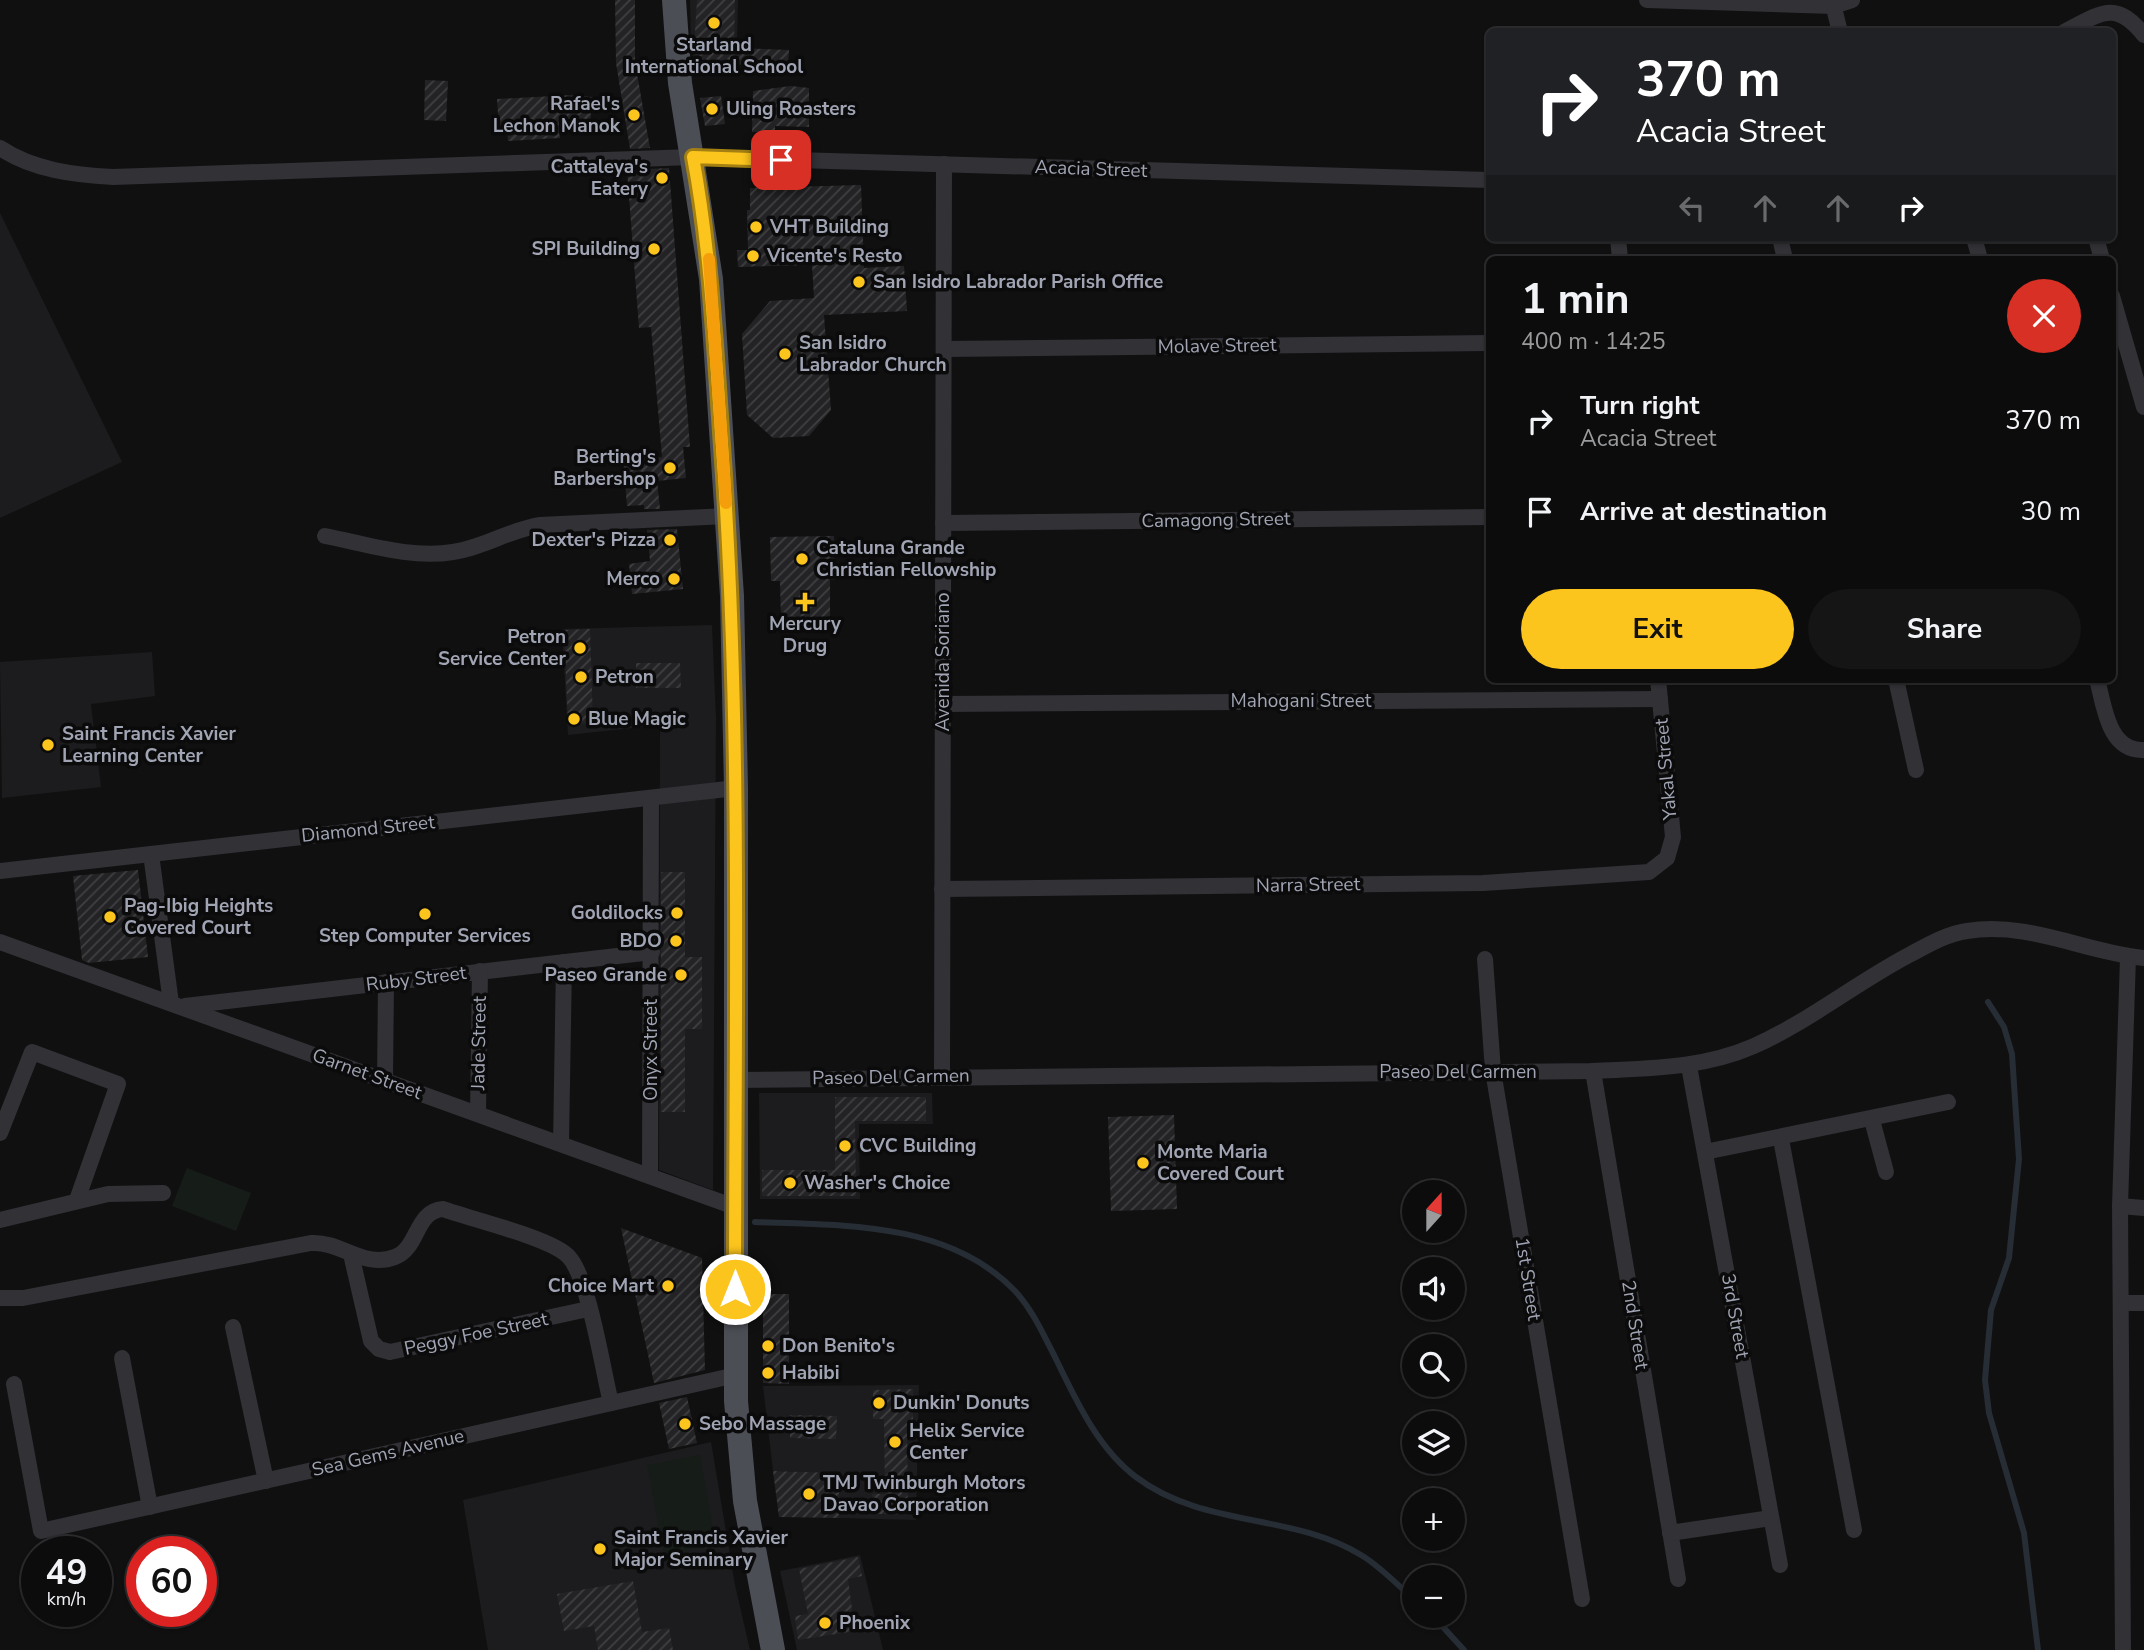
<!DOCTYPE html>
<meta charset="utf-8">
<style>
:root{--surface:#0c0c0d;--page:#151516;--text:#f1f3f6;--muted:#9a9b9d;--line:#2c2c2e;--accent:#fcc51d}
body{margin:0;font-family:"Nunito Sans",sans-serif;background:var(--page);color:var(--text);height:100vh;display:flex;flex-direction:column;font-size:26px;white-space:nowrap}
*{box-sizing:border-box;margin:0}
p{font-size:23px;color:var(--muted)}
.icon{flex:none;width:38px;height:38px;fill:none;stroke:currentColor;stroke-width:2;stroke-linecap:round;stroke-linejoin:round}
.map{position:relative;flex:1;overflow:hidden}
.sheet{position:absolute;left:1486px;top:256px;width:630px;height:427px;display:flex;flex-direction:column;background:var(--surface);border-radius:10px;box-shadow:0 2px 5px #0004,0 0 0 2px var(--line)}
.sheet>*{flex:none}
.hud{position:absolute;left:1486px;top:28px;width:630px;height:214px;border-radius:10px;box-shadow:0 2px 5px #0004,0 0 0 2px var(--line);background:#202124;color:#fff;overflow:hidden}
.needle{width:46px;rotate:21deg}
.buttons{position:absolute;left:1402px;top:1180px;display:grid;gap:14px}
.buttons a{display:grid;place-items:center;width:63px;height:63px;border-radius:50%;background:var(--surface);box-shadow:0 2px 5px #0004,0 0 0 2px var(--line);font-size:35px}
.speed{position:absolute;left:21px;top:1536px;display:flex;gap:14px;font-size:35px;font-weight:700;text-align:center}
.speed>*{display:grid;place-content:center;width:91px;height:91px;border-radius:50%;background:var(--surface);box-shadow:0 2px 5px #0004,0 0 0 2px var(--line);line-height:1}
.speed small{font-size:18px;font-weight:400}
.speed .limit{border:10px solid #d22;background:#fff;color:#111}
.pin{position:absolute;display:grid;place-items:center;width:60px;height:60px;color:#fff;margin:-30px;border-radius:14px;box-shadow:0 4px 10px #0006}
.me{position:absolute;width:77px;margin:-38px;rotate:0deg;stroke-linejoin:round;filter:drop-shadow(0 0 5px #0008)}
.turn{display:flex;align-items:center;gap:24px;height:147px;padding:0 35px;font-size:32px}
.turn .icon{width:91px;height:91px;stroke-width:2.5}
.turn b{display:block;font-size:49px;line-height:60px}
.lanes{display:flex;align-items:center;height:66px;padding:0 35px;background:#0003;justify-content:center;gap:35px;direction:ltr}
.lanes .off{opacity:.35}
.round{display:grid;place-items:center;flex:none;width:74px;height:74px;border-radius:37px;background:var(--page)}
.overview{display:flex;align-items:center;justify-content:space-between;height:119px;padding:0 35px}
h1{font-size:42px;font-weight:700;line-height:52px}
.cta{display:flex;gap:14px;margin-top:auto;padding:14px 35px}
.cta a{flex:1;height:80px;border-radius:42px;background:var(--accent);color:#111;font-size:28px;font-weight:700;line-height:80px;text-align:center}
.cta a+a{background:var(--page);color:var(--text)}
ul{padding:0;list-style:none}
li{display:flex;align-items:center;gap:21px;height:91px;padding:0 35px}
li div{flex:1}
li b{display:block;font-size:26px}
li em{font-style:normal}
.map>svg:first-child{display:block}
</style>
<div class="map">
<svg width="2144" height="1650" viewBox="0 0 2144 1650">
<defs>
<pattern id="building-hatch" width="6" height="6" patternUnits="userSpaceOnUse" patternTransform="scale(1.75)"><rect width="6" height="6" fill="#232325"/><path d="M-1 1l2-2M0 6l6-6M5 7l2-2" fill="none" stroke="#404042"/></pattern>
</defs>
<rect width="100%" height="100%" fill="#101011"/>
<g fill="#1c1c1e">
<path d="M690 0H738L737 47 691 45Z"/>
<path d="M0 213 122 462 0 518Z"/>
<path d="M712 625 716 718 713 1190 659 1170 660 725 568 735 562 629Z"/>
<path d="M152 652 155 696 91 704 101 787 2 798 0 662Z"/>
<path d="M759 1093H932L933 1124H859L860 1199H760Z"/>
<path d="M919 1385 916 1520 839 1518 840 1473 773 1471 763 1386Z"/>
<path d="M711 1442 735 1585 750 1650H488L463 1500Z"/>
<path d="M860 1555 883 1650H797L780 1571Z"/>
</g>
<g fill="#161c17">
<path d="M187 1168 251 1193 236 1231 172 1206Z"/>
<path d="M700 1455 716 1545 664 1554 647 1465Z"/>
</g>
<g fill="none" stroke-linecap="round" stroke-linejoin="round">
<g stroke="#262d35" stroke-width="6">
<path d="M1988 1002 2004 1027 2012 1054 2019 1159 2009 1258 1991 1310 1985 1380 1989 1413 2024 1533 2038 1650"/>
<path d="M755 1222C844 1225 949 1222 1015 1291 1032 1309 1043 1334 1054 1355 1075 1398 1097 1448 1136 1477 1203 1528 1293 1513 1361 1555 1380 1566 1397 1585 1414 1599"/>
<path d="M1432 1615 1464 1650"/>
</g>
</g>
<g fill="url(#building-hatch)">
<path d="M615 0H635V62L650 148 630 149 616 63Z"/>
<path d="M697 0H735L734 48 789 50 788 66 693 63Z"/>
<path d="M425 80 448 81 446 121 424 120Z"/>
<path d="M791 86 809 88V127L775 126V132H752L753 91Z"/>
<path d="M572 95 593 97 590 122 559 118 560 138 508 141 507 129 499 130 497 99Z"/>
<path d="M721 96 725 124 705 126 700 98Z"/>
<path d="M669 168 690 447H683L686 478 657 481 660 509H644V505L627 506 623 460 662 457 651 327 639 328 627 170Z"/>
<path d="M861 185 864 268 904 266 907 311 824 315 831 410 809 436 773 438 747 415 742 334 770 301 814 298 812 265 738 267 737 250H748L747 210H750V188Z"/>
<path d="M677 529 683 589 632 594 629 564 650 561 647 530Z"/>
<path d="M834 536 835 580H830V620H781L780 581H771L770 537Z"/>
<path d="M590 629 593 723 568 725 564 630Z"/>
<path d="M636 663H680L681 688H636Z"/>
<path d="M138 870 148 957 89 963 82 960 73 876Z"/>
<path d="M661 872H685V957H702V1029H685V1112H661Z"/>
<path d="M835 1097H926V1121H855L856 1196H762V1170H835Z"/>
<path d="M1174 1115 1177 1209 1111 1211 1108 1117Z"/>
<path d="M621 1228 702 1258 705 1370 654 1383Z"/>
<path d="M763 1294H789V1384L763 1383Z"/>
<path d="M913 1389V1426H907L908 1514H872V1494H885L884 1419H873V1390Z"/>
<path d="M687 1397 697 1443 669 1449 659 1403Z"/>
<path d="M790 1415 837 1416 836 1439 790 1438Z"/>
<path d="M773 1471 840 1473 839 1518 779 1517Z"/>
<path d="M858 1557 862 1576 848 1579 855 1631 798 1640 795 1616 808 1614 799 1569Z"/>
<path d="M633 1581 642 1632 669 1628 673 1650H598L594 1626 564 1631 557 1594Z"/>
</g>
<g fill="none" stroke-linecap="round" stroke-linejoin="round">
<g stroke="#313136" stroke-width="16">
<path d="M1647 0 1833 6 1852 0"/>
<path d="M1832 0 1840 32"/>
<path d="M2064 32C2102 12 2116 0 2144 35"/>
<path d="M0 148C33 170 74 175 113 177L693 157 1489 180"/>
<path d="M1618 238 1620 259"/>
<path d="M1780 238 1785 259"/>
<path d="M1974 238 1980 259"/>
<path d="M2096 238 2102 259"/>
<path d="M2112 296 2144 407"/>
<path d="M944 349 1489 343"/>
<path d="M943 523 1489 517"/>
<path d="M325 536C366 544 411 559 453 552 483 548 509 530 540 525L727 516"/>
<path d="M1896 679 1916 770"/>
<path d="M2097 679C2104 705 2108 752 2144 750"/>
<path d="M943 704 1660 699"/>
<path d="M151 854 171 1003"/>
<path d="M0 871 736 788"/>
<path d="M942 889 1483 883 1649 872 1667 858 1673 837 1658 679"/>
<path d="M0 942 735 1207"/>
<path d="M1485 959 1493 1071 1582 1599"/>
<path d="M185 1006 652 952"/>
<path d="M1689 1066 1780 1565"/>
<path d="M1593 1071 1678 1579"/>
<path d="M942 1076 944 164"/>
<path d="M734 1080 1593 1071C1649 1068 1701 1069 1754 1046 1808 1022 1856 983 1909 955 1928 945 1946 934 1967 931 2029 921 2084 952 2144 958"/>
<path d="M385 1081 386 982"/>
<path d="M478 1114 480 971"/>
<path d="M1872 1120 1886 1172"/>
<path d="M0 1133 32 1052 118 1084 77 1200"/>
<path d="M1781 1139 1854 1530"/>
<path d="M561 1144 564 962"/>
<path d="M1705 1152 1948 1102"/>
<path d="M650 1176 651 798"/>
<path d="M2120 1206 2144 1208"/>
<path d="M0 1220 108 1194 163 1193"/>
<path d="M351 1254 371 1341 379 1349 390 1352 588 1309"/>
<path d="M0 1298H23L311 1243C341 1241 364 1269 395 1257 419 1248 415 1211 443 1209 470 1219 552 1238 569 1257 589 1279 603 1371 611 1403"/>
<path d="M2121 1303H2144"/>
<path d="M233 1327 266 1481"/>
<path d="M122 1358 150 1507"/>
<path d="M14 1384 41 1531 736 1375"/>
<path d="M1670 1533 1771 1518"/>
<path d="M2123 1650 2120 1206 2128 957"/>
</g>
<path stroke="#4c4e56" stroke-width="24" d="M674 0 680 83 711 279 732 596 736 788V1401L745 1501 773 1650"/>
</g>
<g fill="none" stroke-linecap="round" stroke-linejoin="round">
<g stroke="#a48013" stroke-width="18">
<path id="route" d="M735 1289C735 1008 742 726 722 446 715 349 711 253 693 157L781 160"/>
</g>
<use href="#route" stroke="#fcc51d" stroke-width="12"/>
<path stroke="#f59e0b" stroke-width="12" d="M709 259 726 503"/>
</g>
<g fill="#fcc51d" stroke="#0b0b0c" stroke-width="2.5">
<circle cx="714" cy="23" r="7"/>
<circle cx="712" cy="109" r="7"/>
<circle cx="634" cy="115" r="7"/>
<circle cx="662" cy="178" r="7"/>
<circle cx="756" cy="227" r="7"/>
<circle cx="654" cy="249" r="7"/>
<circle cx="753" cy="256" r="7"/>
<circle cx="859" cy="282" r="7"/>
<circle cx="785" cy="354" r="7"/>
<circle cx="670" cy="468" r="7"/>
<circle cx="670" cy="540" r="7"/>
<circle cx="802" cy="559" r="7"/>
<circle cx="674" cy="579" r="7"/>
<path d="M801.5 591.5h7v7h7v7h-7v7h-7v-7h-7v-7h7z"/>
<circle cx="580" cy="648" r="7"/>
<circle cx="581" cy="677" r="7"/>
<circle cx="574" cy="719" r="7"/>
<circle cx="48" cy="745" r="7"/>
<circle cx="677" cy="913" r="7"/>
<circle cx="425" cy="914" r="7"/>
<circle cx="110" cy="917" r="7"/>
<circle cx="676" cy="941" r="7"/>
<circle cx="681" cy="975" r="7"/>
<circle cx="845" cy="1146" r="7"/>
<circle cx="1143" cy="1163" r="7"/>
<circle cx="790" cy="1183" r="7"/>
<circle cx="668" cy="1286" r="7"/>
<circle cx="768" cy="1346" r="7"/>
<circle cx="768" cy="1373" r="7"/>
<circle cx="879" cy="1403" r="7"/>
<circle cx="685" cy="1424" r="7"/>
<circle cx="895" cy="1442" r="7"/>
<circle cx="809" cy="1494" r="7"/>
<circle cx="600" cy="1549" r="7"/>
<circle cx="825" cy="1623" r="7"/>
</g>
<g text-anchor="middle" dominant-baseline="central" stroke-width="7" stroke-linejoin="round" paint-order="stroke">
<g font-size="19" font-weight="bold" fill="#a0a4b3" stroke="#0b0b0c" text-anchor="start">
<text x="714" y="45" text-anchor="middle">Starland<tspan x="714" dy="22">International School</tspan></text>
<text x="620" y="104" text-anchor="end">Rafael's<tspan x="620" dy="22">Lechon Manok</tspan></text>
<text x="726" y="109">Uling Roasters</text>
<text x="648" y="167" text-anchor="end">Cattaleya's<tspan x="648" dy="22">Eatery</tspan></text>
<text x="770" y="227">VHT Building</text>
<text x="640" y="249" text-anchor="end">SPI Building</text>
<text x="767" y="256">Vicente's Resto</text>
<text x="873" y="282">San Isidro Labrador Parish Office</text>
<text x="799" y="343">San Isidro<tspan x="799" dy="22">Labrador Church</tspan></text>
<text x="656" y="457" text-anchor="end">Berting's<tspan x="656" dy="22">Barbershop</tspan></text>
<text x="656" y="540" text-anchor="end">Dexter's Pizza</text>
<text x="816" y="548">Cataluna Grande<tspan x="816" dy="22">Christian Fellowship</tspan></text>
<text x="660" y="579" text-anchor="end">Merco</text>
<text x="805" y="624" text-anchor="middle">Mercury<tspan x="805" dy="22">Drug</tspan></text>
<text x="566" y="637" text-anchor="end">Petron<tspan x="566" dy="22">Service Center</tspan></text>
<text x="595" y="677">Petron</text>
<text x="588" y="719">Blue Magic</text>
<text x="62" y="734">Saint Francis Xavier<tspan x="62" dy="22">Learning Center</tspan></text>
<text x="124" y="906">Pag-Ibig Heights<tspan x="124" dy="22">Covered Court</tspan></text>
<text x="663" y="913" text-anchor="end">Goldilocks</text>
<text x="425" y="936" text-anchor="middle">Step Computer Services</text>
<text x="662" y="941" text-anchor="end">BDO</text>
<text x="667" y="975" text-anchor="end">Paseo Grande</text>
<text x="859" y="1146">CVC Building</text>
<text x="1157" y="1152">Monte Maria<tspan x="1157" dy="22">Covered Court</tspan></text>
<text x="804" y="1183">Washer's Choice</text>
<text x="654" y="1286" text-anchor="end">Choice Mart</text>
<text x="782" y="1346">Don Benito's</text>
<text x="782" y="1373">Habibi</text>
<text x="893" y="1403">Dunkin' Donuts</text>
<text x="699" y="1424">Sebo Massage</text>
<text x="909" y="1431">Helix Service<tspan x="909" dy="22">Center</tspan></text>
<text x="823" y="1483">TMJ Twinburgh Motors<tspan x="823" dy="22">Davao Corporation</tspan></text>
<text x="614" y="1538">Saint Francis Xavier<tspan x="614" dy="22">Major Seminary</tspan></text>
<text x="839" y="1623">Phoenix</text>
</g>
<g font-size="19" fill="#a0a4b3" stroke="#0b0b0c">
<text transform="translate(1091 169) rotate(2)">Acacia Street</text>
<text transform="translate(1217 346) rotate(-1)">Molave Street</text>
<text transform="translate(1216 520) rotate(-1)">Camagong Street</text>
<text transform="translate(943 662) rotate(-90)">Avenida Soriano</text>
<text x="1301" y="701">Mahogani Street</text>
<text transform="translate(1666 769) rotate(-95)">Yakal Street</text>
<text transform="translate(368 829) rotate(-6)">Diamond Street</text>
<text transform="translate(1308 885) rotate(-1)">Narra Street</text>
<text transform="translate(416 979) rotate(-7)">Ruby Street</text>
<text transform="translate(479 1043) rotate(-89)">Jade Street</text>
<text transform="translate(651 1050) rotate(-90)">Onyx Street</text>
<text x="1458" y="1072">Paseo Del Carmen</text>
<text transform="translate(367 1074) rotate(20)">Garnet Street</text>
<text transform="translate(891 1077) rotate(-1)">Paseo Del Carmen</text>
<text transform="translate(1528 1279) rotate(81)">1st Street</text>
<text transform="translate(1735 1316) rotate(80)">3rd Street</text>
<text transform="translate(1635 1325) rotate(81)">2nd Street</text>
<text transform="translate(476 1334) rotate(-12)">Peggy Foe Street</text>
<text transform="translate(388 1453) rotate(-13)">Sea Gems Avenue</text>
</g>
</g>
</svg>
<div class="buttons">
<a><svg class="needle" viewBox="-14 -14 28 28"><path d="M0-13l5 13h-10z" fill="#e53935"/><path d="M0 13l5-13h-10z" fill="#9a9b9d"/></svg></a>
<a><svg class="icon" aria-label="sound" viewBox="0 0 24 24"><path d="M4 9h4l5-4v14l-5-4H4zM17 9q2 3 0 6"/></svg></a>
<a><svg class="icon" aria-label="search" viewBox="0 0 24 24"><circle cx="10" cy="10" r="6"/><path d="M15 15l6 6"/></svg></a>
<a><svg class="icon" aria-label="layers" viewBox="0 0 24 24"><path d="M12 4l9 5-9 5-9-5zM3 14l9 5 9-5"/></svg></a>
<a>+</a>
<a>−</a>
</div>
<div class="speed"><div>49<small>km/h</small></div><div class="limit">60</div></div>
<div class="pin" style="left:781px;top:160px;background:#d93025"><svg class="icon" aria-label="arrive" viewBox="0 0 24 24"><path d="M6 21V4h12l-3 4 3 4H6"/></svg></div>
<svg class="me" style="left:735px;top:1289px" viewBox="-20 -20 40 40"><circle r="17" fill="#fcc51d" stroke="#fff" stroke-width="3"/><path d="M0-11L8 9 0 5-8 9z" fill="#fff"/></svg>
<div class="hud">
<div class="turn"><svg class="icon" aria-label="right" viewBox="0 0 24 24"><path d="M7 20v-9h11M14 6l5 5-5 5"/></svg><div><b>370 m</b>Acacia Street</div></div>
<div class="lanes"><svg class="icon off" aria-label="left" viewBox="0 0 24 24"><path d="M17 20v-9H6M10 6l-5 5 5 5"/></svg><svg class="icon off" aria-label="ahead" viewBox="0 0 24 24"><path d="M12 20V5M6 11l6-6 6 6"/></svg><svg class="icon off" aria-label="ahead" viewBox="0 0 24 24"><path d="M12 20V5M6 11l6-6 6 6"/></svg><svg class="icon" aria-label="right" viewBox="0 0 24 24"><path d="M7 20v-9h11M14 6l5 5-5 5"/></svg></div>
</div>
<section class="sheet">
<div class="overview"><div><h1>1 min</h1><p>400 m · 14:25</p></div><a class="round" style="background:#d93025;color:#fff"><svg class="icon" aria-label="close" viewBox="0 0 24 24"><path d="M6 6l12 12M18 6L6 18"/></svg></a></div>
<ul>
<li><svg class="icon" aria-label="right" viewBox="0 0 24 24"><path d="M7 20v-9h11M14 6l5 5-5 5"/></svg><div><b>Turn right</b><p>Acacia Street</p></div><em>370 m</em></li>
<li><svg class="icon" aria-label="arrive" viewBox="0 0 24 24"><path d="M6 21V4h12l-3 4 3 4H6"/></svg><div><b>Arrive at destination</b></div><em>30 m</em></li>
</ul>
<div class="cta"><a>Exit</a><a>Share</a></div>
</section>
</div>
